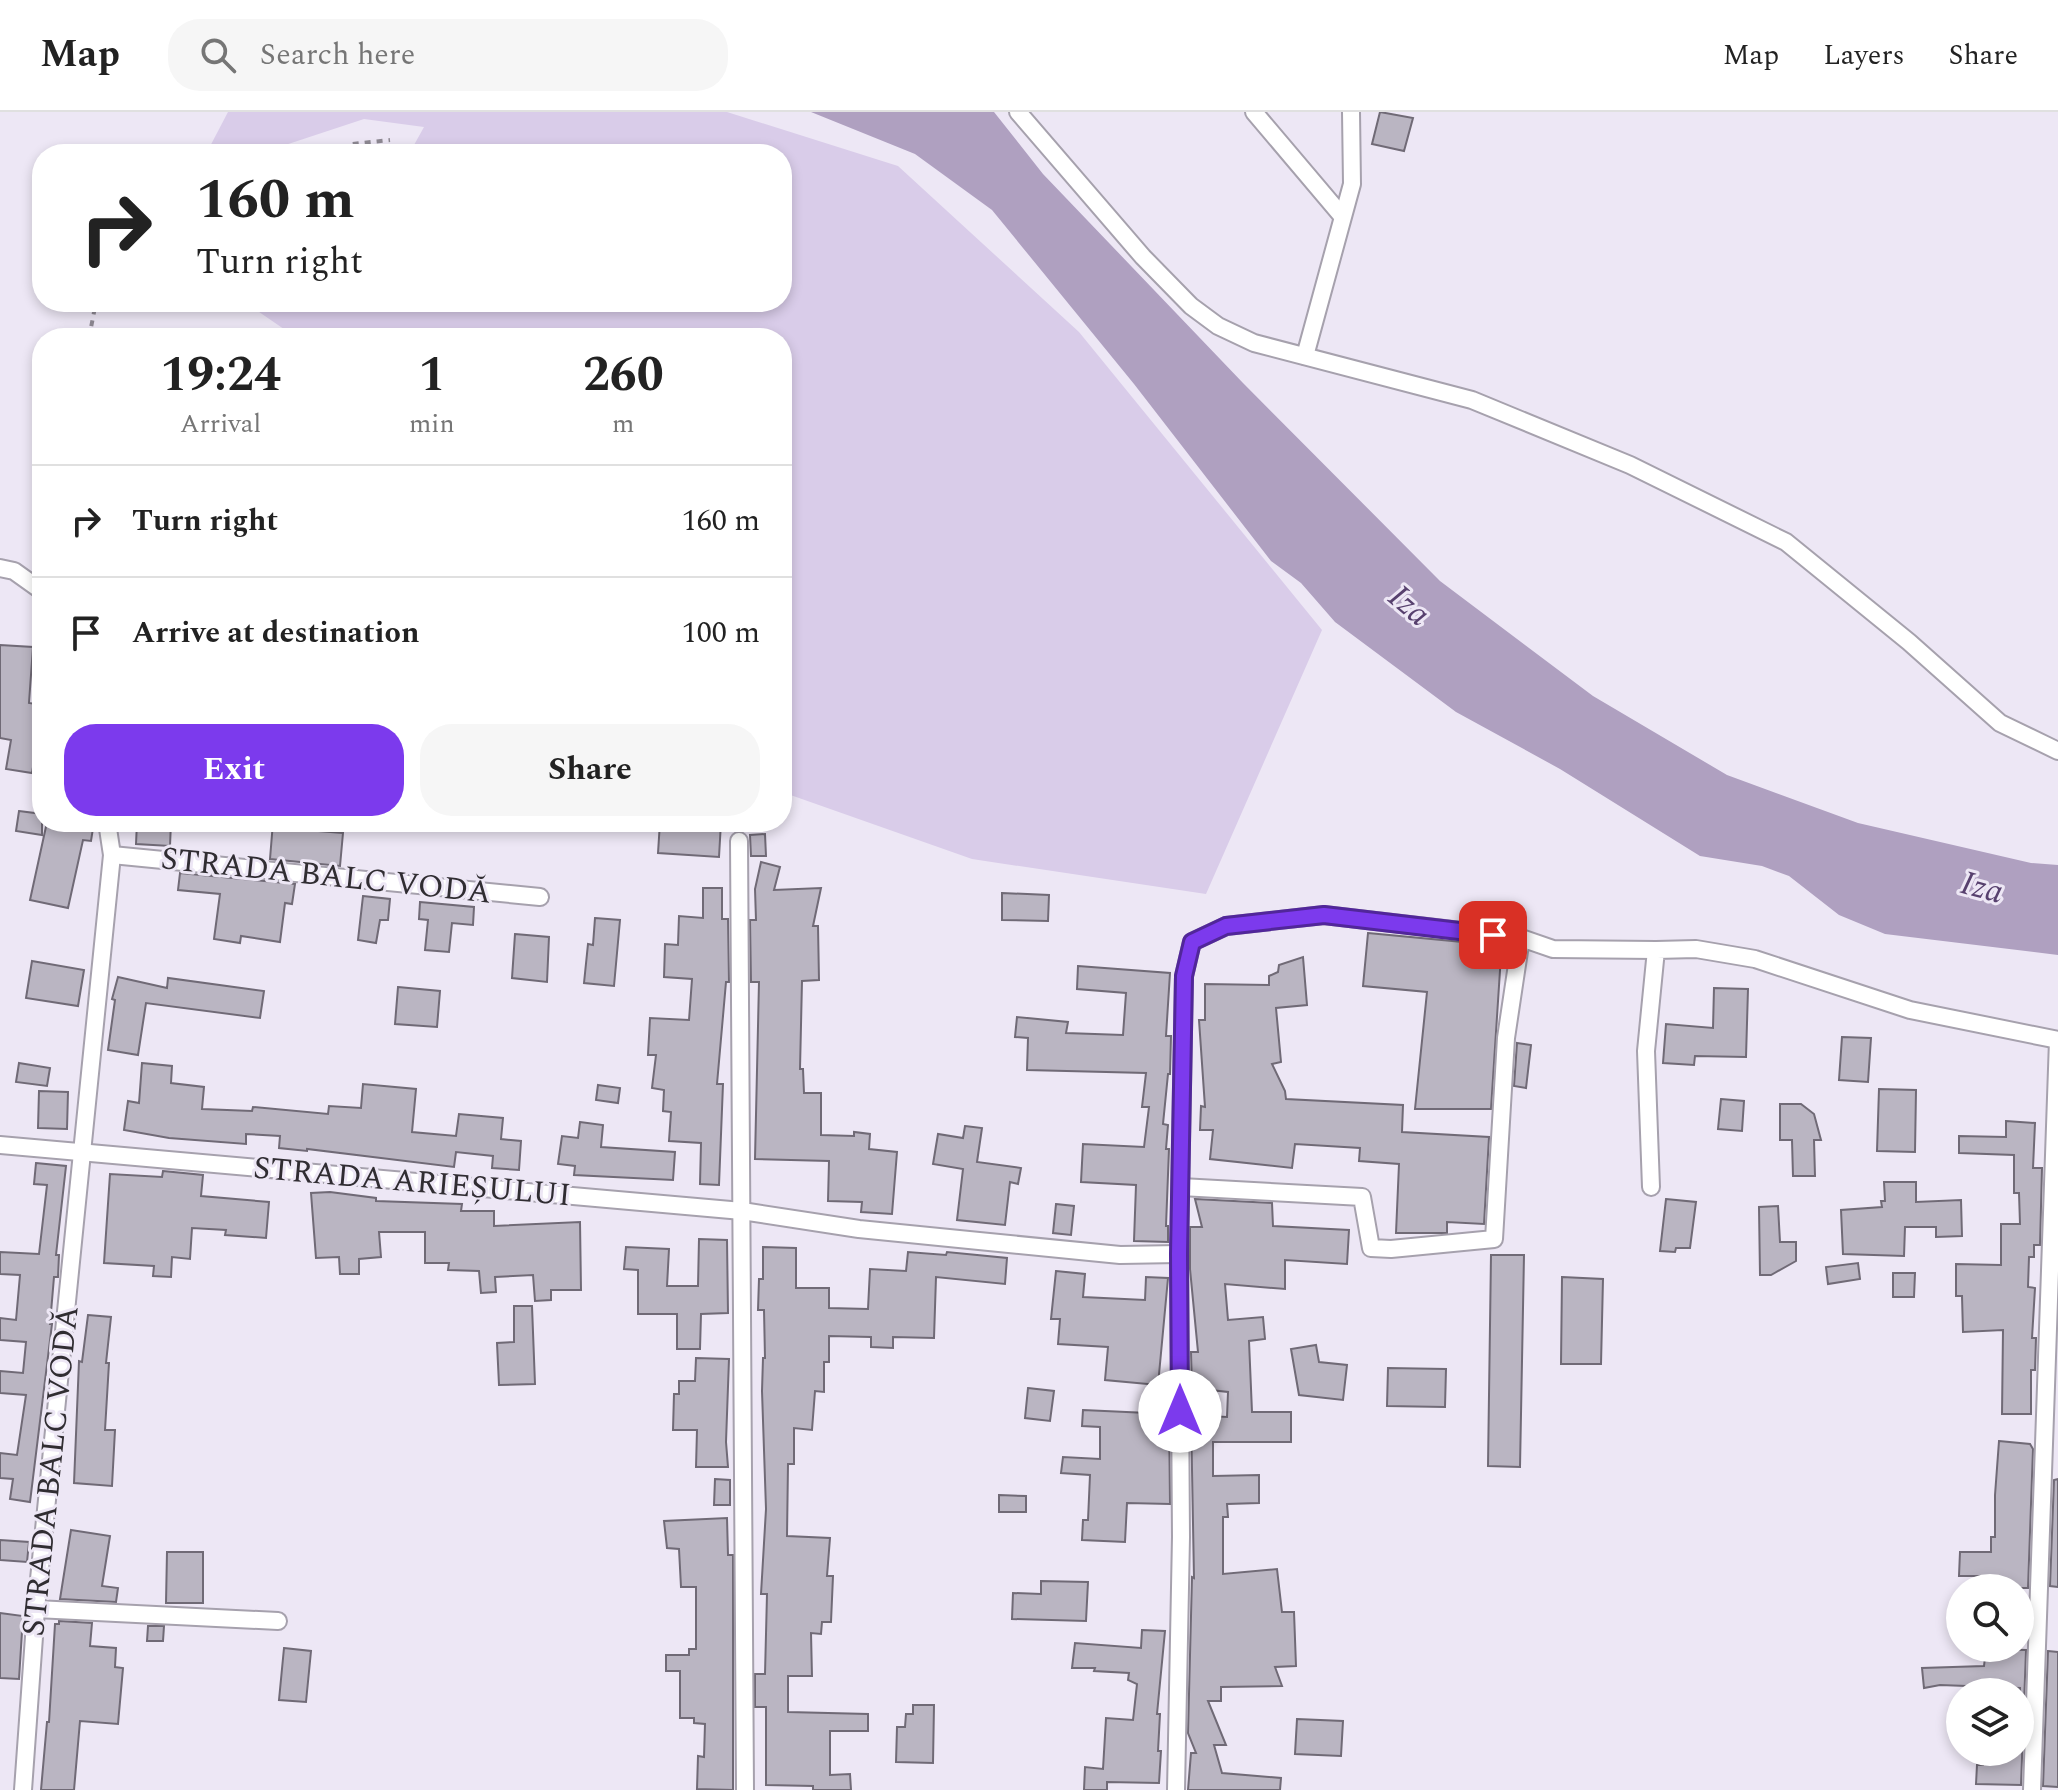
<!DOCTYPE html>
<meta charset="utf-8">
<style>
:root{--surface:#fff;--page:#f6f6f6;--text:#222;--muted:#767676;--line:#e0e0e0;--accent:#7c3aed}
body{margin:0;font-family:Spectral,serif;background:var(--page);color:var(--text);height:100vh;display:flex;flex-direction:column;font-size:30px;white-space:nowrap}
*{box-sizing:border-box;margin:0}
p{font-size:26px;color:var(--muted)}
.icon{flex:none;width:44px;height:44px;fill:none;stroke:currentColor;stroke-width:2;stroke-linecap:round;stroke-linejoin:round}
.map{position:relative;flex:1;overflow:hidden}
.side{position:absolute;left:32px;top:216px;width:760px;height:504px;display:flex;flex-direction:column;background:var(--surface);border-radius:32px;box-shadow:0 4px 12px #0003}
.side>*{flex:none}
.top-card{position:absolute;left:32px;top:32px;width:760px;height:168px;border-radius:32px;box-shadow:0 4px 12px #0003;background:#fff;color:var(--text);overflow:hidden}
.controls{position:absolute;left:1946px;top:1462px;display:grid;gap:16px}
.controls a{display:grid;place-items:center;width:88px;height:88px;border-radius:50%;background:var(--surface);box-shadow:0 4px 12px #0003;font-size:40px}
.pin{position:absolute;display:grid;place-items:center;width:68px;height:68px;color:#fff;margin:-34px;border-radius:16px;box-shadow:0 4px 12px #0006}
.me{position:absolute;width:88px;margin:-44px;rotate:0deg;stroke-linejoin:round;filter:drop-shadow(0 0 6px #0008)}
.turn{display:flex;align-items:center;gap:28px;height:168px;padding:0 32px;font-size:36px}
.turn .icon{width:104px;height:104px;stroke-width:2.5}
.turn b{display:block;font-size:56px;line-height:68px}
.eta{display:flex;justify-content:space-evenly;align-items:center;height:136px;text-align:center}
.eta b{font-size:48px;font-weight:700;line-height:56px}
.button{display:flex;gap:16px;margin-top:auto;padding:16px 32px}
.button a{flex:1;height:92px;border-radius:32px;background:var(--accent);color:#fff;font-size:32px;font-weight:700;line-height:92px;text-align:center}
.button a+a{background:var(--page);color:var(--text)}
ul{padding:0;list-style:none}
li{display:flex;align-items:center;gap:24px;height:112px;padding:0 32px;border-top:2px solid var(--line)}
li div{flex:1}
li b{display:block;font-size:30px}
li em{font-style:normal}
header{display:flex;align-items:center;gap:48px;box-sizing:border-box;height:112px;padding:0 40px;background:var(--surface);border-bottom:2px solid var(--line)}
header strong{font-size:38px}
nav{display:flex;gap:44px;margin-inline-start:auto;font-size:28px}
.search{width:560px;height:72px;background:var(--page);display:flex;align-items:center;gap:20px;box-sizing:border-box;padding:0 28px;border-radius:32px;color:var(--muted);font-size:30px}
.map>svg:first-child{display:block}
</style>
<header>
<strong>Map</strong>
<div class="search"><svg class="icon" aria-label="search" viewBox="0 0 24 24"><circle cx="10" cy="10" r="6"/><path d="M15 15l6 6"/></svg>Search here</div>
<nav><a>Map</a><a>Layers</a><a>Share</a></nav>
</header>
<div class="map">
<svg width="2058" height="1678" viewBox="0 0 2058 1678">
<rect width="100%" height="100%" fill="#ede7f5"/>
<path fill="#d9cce9" d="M228 0H727L898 54 1079 220 1322 518 1206 782 972 747 782 680V226H297L249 193 237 190H782V42H409L424 15 364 7 258 42H206Z"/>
<path fill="#afa0c0" d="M811 0H994L1043 62 1243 271 1440 469 1593 584 1727 663 1858 711 2031 751 2058 753V843L1885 822 1839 803 1789 764 1762 754 1700 744 1560 657 1456 600 1335 510 1301 471 1271 449 1134 272 992 98 915 42Z"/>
<g fill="#bab5c2" stroke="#706a76" stroke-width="2">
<path d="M1380 0 1413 6 1404 39 1372 32Z"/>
<path d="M0 533 33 535 29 591 42 593V633L37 632 32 661 6 657 11 628 0 626Z"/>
<path d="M19 699 42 702V723L16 719Z"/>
<path d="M47 710H94L91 729 83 728 68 796 30 788Z"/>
<path d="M137 710H171L170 734 136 732Z"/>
<path d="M273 710H319V719L343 721 340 754 270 747Z"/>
<path d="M660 710H721L719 745 658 741Z"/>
<path d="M765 722 766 744H751L750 723Z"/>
<path d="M761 750 780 755 774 778 821 776 813 814H818L819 868 802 869 800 957H803L804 981H821V1023L854 1024V1020L870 1022 869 1037 897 1040 892 1102 861 1100 862 1090 828 1089 829 1049 755 1047 759 870H751L750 808H756L755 777Z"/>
<path d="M180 761 295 772 292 792 285 791 280 830 241 824 240 831 214 827 220 782 178 778Z"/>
<path d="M703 776H722V807H728L729 870H726L717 972H723L719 1073 700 1072 701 1031 669 1029 671 1000 663 999 664 978 652 976 656 943H648L650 906 689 908 692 867 664 865 665 832 678 833 679 804 703 806Z"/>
<path d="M1002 781 1049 783 1048 809 1002 808Z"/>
<path d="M363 784 390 787 388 808H380L376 831 358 828Z"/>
<path d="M420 790 474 795 473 813 452 811 449 840 425 838 428 808 419 807Z"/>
<path d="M595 806 620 808 614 874 584 871 588 832 593 833Z"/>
<path d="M1368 821 1473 831 1471 842 1501 843 1491 997H1415L1427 880 1363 874Z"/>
<path d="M515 822 549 825 547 870 512 866Z"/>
<path d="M1303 845 1307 893 1276 896 1281 950 1272 952 1285 979 1286 987 1403 993 1402 1020 1489 1025 1484 1112 1447 1110V1121H1396L1399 1052 1359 1049 1360 1036 1295 1032 1292 1056 1210 1047 1213 1018H1200L1201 994 1205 995 1199 908H1205V872L1269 873V864L1278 860 1279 853Z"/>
<path d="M32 849 84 858 78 894 26 886Z"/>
<path d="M1078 854 1170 861 1166 924H1171L1170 962H1168L1163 1012 1168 1013 1166 1037H1169L1166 1114H1168V1130L1134 1129 1136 1073 1081 1070 1083 1032 1144 1035 1149 995H1142L1146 961 1027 958 1028 926 1015 925 1017 905 1068 910 1066 921 1123 923 1126 881 1077 877Z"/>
<path d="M118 865 167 876 168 866 264 879 260 906 146 891 138 943 108 938 115 888 112 887Z"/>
<path d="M398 875 440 879 437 915 395 912Z"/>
<path d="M1714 876 1748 877 1746 945 1695 944 1694 953 1663 951 1666 912 1713 916Z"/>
<path d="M1842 925 1871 926 1868 970 1839 968Z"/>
<path d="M1517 931 1531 933 1526 976 1514 974Z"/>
<path d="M19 951 50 956 47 974 16 970Z"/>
<path d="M142 951 172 954 171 971 204 975 202 997 252 999 253 995 328 1002 329 994 361 996 363 972 416 977 412 1020 456 1024 459 1002 503 1006 501 1027 521 1029 519 1058 492 1056 493 1044 456 1040 454 1055 307 1037V1039L279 1036 280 1024 246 1022V1032L169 1026 124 1018 128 989 139 991Z"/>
<path d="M598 973 620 976 618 991 596 988Z"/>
<path d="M1879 977 1916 978 1915 1040 1877 1039Z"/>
<path d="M39 979 68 980 67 1017 38 1016Z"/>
<path d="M1721 987 1744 989 1742 1019 1718 1017Z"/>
<path d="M1780 992H1801L1814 1002 1821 1028H1814L1815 1064H1793L1792 1028H1780Z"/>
<path d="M2006 1009 2035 1011 2033 1056H2042L2040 1133H2034V1145H2029L2028 1175 2035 1176 2032 1226H2036L2035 1258H2031V1302H2002L2003 1218 1963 1220 1962 1184H1956V1152L2001 1153V1112H2020L2019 1081H2014V1043L1959 1041V1024L2006 1025Z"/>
<path d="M580 1010 603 1013 601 1035 675 1040 673 1068 574 1063 575 1054 558 1052 562 1024 578 1026Z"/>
<path d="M965 1014 982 1016 977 1050 1021 1056 1018 1072 1010 1070 1005 1113 957 1108 963 1057 933 1052 938 1022 963 1026Z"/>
<path d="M36 1051 66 1054 56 1143H59L58 1165H54L50 1212H52L30 1390 10 1387 13 1367 0 1366V1341L17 1343 26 1283 0 1281V1259L23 1261 26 1230 0 1228V1206L16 1208 20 1163 0 1162V1140L39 1142 47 1073 34 1072Z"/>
<path d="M163 1059 203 1063 201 1084 269 1090 266 1126 225 1123 226 1118 192 1116 190 1147 172 1145 171 1165 153 1164 154 1154 104 1151 110 1062 162 1065Z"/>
<path d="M1884 1070H1916V1090L1961 1088 1962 1124 1936 1125V1115H1905L1904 1144 1843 1142 1841 1098 1882 1095 1881 1089H1885Z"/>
<path d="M330 1080 376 1086V1089L462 1092 461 1099H494V1114L580 1110 581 1178H551V1188L535 1189 533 1163 495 1165 496 1180 481 1181 479 1159 448 1158 449 1151H425V1120H379L381 1145 359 1147V1162H340L339 1145 316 1146 311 1081Z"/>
<path d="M1195 1087 1272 1091 1273 1114 1349 1118 1347 1152 1285 1148V1177L1225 1172 1228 1208 1263 1205 1265 1227 1249 1229 1252 1300H1291V1330H1213V1364L1259 1363V1391L1227 1392 1228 1405H1223V1462L1277 1457 1282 1500H1294L1296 1554 1275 1555 1282 1574 1221 1575V1589H1208L1226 1633H1214L1222 1661 1281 1666 1280 1678H1188L1191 1641H1196L1188 1621 1192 1465 1194 1466 1191 1303 1227 1305 1228 1280 1192 1276 1191 1240H1198L1190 1157V1115H1202Z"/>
<path d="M1666 1087 1696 1090 1690 1136H1676L1675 1140 1660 1139Z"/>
<path d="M1056 1092 1074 1094 1071 1123 1053 1121Z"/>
<path d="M1778 1094 1780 1130H1796V1149L1771 1163H1760L1759 1095Z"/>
<path d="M699 1127 727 1128 728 1201 701 1202 700 1237H677V1202H638V1158L624 1157 626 1135 669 1137 667 1174H698Z"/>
<path d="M763 1135 796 1136V1176H829V1196L868 1197 870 1157 906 1159 908 1140 946 1143 947 1140 1007 1146 1005 1172 936 1165 934 1226 893 1225V1236L871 1235V1225L829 1224V1250H824V1280L815 1279 812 1318 794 1316V1352H788L787 1424 830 1426 827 1464H833L831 1510H822L821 1522 811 1521 812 1564H788V1600L868 1602V1619H830V1663L850 1662 851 1678H813V1674L766 1673V1595H755V1562H765L767 1482H761L766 1397 762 1279 763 1246H765L764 1198H758L759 1167H763Z"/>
<path d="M1491 1143H1524L1520 1355 1488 1354Z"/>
<path d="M1858 1151 1860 1167 1828 1172 1826 1155Z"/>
<path d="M1056 1159 1085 1162 1083 1185 1145 1188 1146 1165 1168 1166 1158 1273 1105 1268 1108 1235 1058 1232 1060 1207H1051Z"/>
<path d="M1893 1161H1915L1914 1185H1893Z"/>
<path d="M1562 1165 1603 1167 1601 1252H1561Z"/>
<path d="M514 1194H532L535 1272 499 1273 497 1231 514 1230Z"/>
<path d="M88 1203 111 1205 106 1251H109L105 1318H115L112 1374 74 1371 79 1249 82 1250Z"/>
<path d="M1316 1233 1319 1250 1347 1253 1343 1288 1299 1283 1291 1237Z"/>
<path d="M696 1246 729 1247 726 1330 728 1355H696L697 1318H673L674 1282H679V1269H695Z"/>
<path d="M1388 1256 1446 1257 1445 1295 1387 1294Z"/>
<path d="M1028 1276 1054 1279 1050 1309 1025 1306Z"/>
<path d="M1083 1298 1169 1302 1170 1392 1127 1391 1125 1430 1082 1428 1083 1408H1088L1090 1363 1061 1361 1063 1345 1100 1347V1315L1082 1314Z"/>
<path d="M1999 1329 2030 1332 2033 1337 2028 1476H1989L1990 1464H1959L1960 1440H1991V1425H1995V1383Z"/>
<path d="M715 1367 730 1368V1393H714Z"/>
<path d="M2058 1367V1475L2050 1474 2054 1368Z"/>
<path d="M999 1383 1026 1384V1400H999Z"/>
<path d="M727 1406 728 1443H733V1678L697 1677 698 1644 704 1645 705 1612 694 1611V1606H680V1559H666V1543H689V1537H696V1475H681L679 1437 667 1436 664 1409Z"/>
<path d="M71 1418 110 1424 102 1474 118 1476 116 1490 60 1487Z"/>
<path d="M0 1428 29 1430 27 1450 0 1448Z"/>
<path d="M167 1440H203V1491H166Z"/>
<path d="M1041 1469 1088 1470 1086 1509 1012 1507 1013 1481 1041 1482Z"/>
<path d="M0 1501 23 1504 19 1567 0 1566Z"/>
<path d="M59 1509 92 1511 90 1534 116 1536 115 1555 123 1556 118 1612 80 1609 74 1678H41L47 1610H49L55 1512H59Z"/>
<path d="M148 1514H164L163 1529H147Z"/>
<path d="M1142 1518 1165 1519 1157 1602H1160L1158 1639H1161L1159 1671 1107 1670V1678H1084L1085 1655 1103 1657 1106 1606 1133 1608 1137 1572 1128 1568 1129 1561 1094 1559 1095 1556H1072L1075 1531 1141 1536Z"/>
<path d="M284 1536 311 1539 306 1590 279 1588Z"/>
<path d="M1986 1537 2026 1538 2021 1673 1976 1672 1977 1653H1983L1984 1640H2020V1576L1940 1573 1924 1576 1922 1556 1984 1554Z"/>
<path d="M2048 1539 2058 1540V1675L2043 1674Z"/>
<path d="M913 1593H934L933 1651 896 1650 897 1615H905L906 1602H913Z"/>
<path d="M1297 1607 1343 1609 1341 1644 1295 1642Z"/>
</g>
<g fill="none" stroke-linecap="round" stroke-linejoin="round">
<g stroke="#a6a1ad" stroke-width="20">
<g id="minor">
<path d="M1018 0 1143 145 1191 194 1218 214 1254 231 1472 288 1630 353 1786 430 1909 530 2000 611 2058 639"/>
<path d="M1254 0 1342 104"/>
<path d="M1305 244 1352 72 1351 0"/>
<path d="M0 456 14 459 42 479"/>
<path d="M739 729 745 1678"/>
<path d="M112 743 540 785"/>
<path d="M0 1033 742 1099 859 1117 979 1129 1120 1143 1179 1142"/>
<path d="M1181 1075 1362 1085 1371 1136 1391 1137 1494 1127 1506 926 1521 826"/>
<path d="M1651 1075 1646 939 1656 838 1696 837 1755 847 1910 898 2058 928"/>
<path d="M36 1497 278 1509"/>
<path d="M23 1678 36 1497 112 743 107 710"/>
<path d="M1176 1678 1181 1425 1179 1142 1184 864 1192 830 1226 814 1324 803 1521 826 1553 837 1656 838"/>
<path d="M2032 1678 2058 928"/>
</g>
</g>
<g stroke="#8e8993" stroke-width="4" stroke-dasharray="6 6" stroke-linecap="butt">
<path d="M331 42 352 32 390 28"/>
<path d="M89 226 96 190"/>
</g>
<use href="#minor" stroke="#fff" stroke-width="16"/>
</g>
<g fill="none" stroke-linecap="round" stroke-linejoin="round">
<g stroke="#51269a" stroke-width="20">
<path id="route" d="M1180 1299 1179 1142 1184 864 1192 830 1226 814 1324 803 1493 823"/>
</g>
<use href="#route" stroke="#7c3aed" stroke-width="14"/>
</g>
<g text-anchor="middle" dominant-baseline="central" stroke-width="6" stroke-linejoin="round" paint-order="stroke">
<g font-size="32" fill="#302d32" stroke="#ede7f5">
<text transform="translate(326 764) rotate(6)">STRADA BALC VODĂ</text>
<text transform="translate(412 1070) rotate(5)">STRADA ARIEȘULUI</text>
<text transform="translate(51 1359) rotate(-84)">STRADA BALC VODĂ</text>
</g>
<g font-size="34" font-style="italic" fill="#57406e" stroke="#ede7f5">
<text transform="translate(1409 494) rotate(40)">Iza</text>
<text transform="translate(1982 776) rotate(15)">Iza</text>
</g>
</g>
</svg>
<div class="controls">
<a><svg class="icon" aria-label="search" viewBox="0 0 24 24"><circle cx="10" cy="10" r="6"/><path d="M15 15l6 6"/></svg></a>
<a><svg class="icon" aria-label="layers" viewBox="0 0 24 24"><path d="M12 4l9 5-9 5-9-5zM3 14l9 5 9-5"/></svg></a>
</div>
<div class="pin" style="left:1493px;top:823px;background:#d93025"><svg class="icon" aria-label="arrive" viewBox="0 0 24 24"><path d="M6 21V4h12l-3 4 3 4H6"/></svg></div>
<svg class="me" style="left:1180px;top:1299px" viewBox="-20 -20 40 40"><circle r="19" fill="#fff"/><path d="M0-13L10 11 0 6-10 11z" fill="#7c3aed"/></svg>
<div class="top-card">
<div class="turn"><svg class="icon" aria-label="right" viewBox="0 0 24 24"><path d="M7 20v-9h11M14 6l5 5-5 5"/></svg><div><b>160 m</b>Turn right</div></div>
</div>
<section class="side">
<div class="eta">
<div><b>19:24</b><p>Arrival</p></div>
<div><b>1</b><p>min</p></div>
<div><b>260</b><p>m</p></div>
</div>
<ul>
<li><svg class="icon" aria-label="right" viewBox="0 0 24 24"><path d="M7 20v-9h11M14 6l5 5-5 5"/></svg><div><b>Turn right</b></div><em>160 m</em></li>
<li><svg class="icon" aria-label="arrive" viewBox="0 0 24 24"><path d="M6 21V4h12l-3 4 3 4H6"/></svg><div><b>Arrive at destination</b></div><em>100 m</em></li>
</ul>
<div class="button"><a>Exit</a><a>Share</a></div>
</section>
</div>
